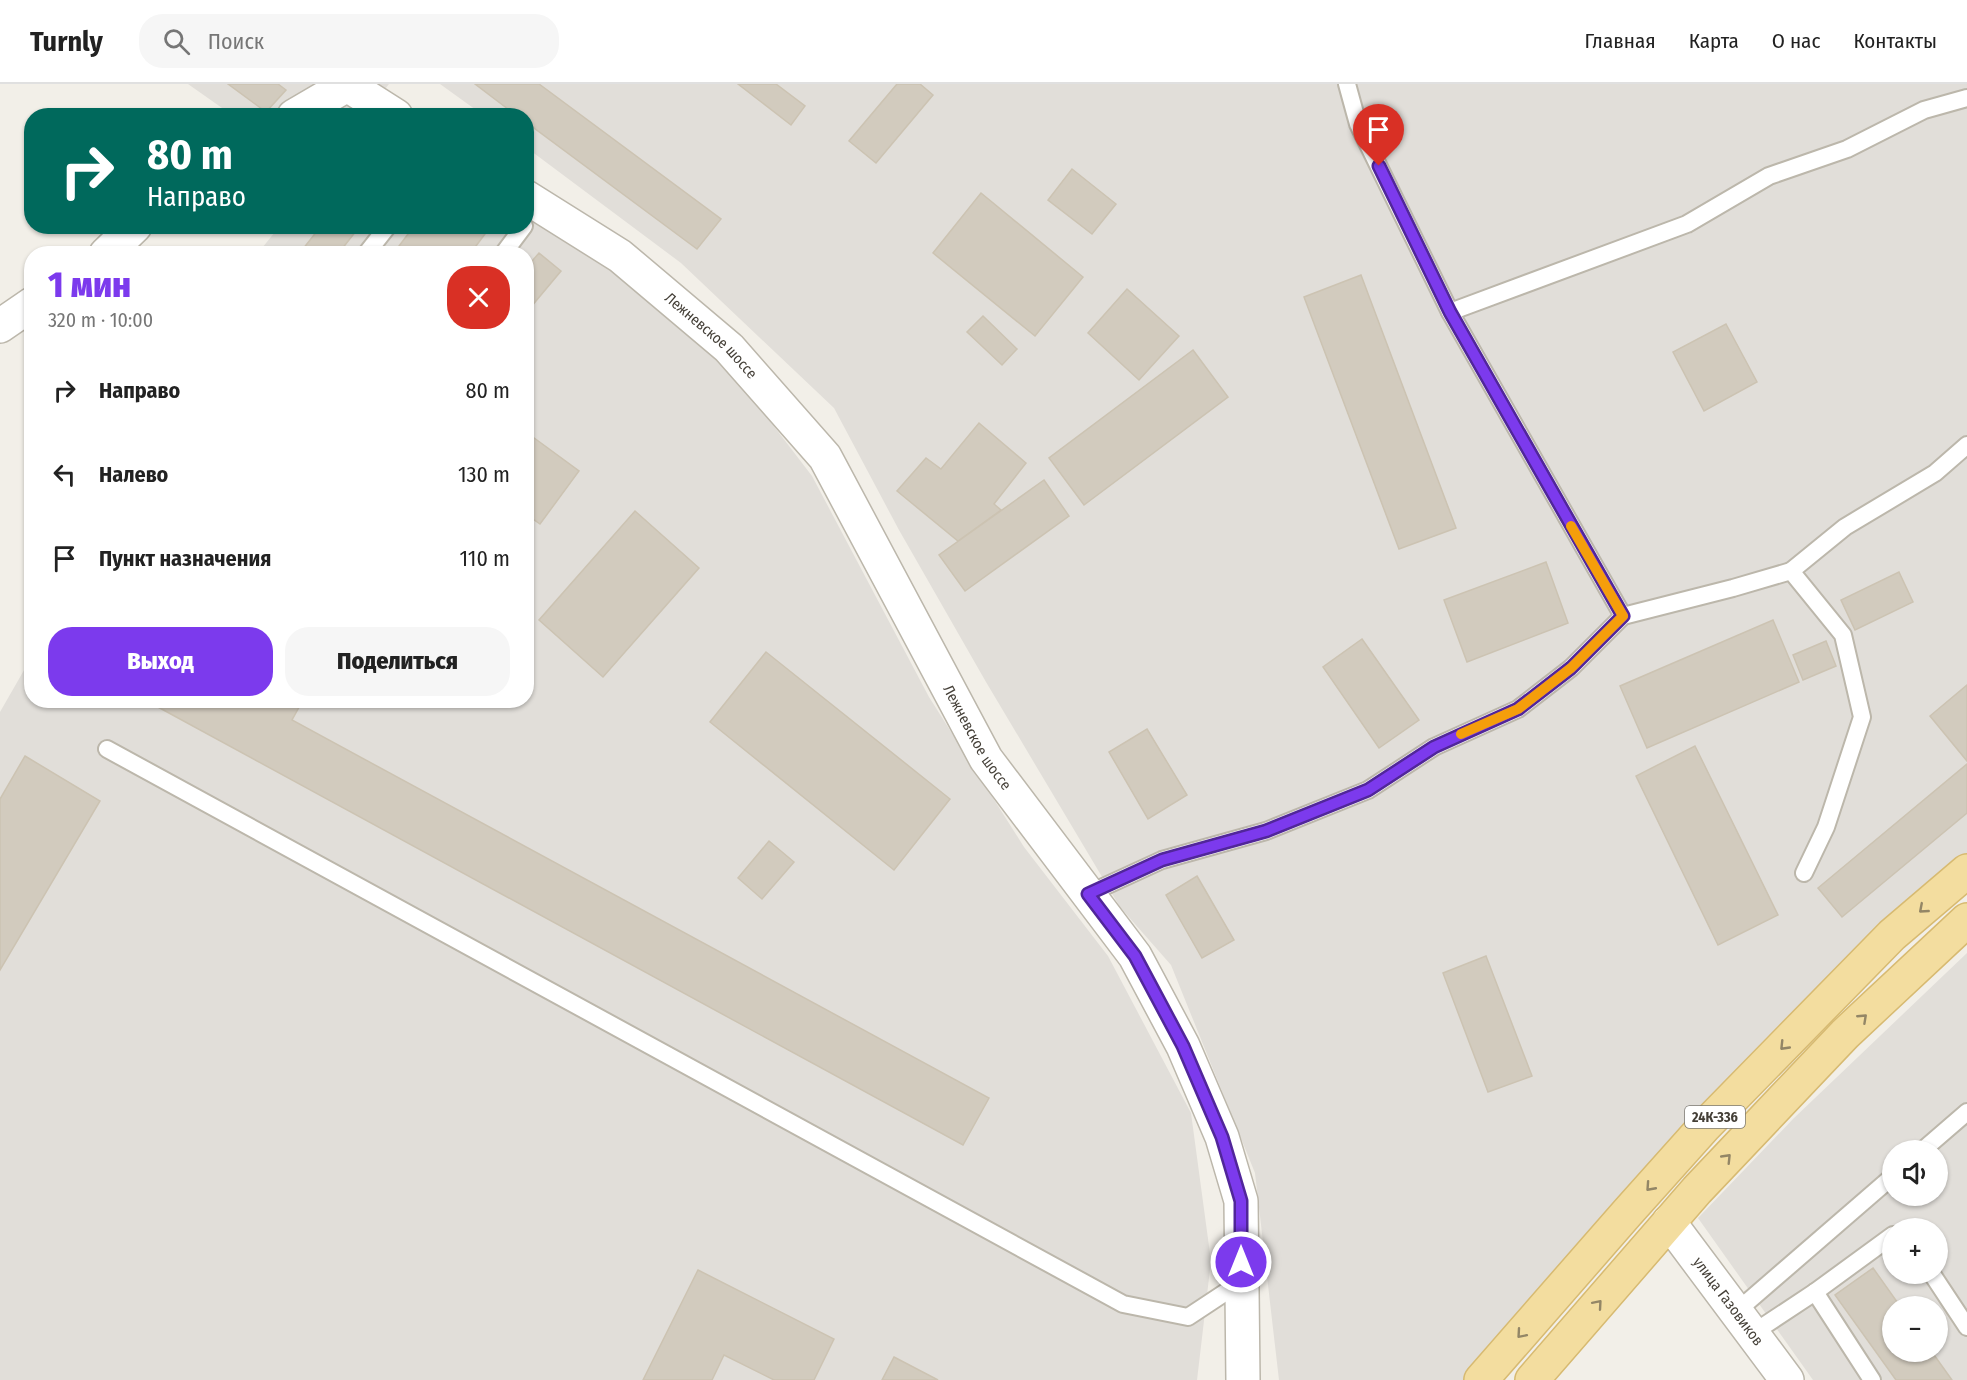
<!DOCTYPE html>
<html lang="ru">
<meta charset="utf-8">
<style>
:root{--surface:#fff;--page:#f6f6f6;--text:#222;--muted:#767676;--line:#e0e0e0;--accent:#7c3aed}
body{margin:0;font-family:"Fira Sans Condensed",sans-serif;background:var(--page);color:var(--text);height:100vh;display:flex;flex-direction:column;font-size:22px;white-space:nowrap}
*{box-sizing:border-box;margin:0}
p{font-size:20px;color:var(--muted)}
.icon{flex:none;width:33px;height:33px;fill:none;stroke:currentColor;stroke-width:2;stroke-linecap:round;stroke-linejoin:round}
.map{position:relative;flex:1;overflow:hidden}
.details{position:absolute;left:24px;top:162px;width:510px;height:462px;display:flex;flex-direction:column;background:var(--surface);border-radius:24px;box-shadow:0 2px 4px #0004}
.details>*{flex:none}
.top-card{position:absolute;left:24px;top:24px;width:510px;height:126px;border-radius:24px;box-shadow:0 2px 4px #0004;background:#00695c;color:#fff;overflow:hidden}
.controls{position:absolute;left:1882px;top:1056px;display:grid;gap:12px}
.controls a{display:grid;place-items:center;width:66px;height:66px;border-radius:50%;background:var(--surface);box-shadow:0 2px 4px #0004;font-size:30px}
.pin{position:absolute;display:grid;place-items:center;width:51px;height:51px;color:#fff;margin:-62px -26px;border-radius:50% 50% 50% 0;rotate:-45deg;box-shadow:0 0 6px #0007}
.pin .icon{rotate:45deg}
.me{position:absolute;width:66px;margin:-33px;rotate:0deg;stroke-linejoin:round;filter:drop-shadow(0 0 4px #0008)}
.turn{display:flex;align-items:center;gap:21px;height:126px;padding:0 24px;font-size:27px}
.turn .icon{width:78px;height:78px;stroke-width:2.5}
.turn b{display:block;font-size:42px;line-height:51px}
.round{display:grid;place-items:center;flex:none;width:63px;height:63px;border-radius:24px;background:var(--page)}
.overview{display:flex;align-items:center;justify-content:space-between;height:102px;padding:0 24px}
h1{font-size:36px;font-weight:800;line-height:45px;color:var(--accent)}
.primary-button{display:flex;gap:12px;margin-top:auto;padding:12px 24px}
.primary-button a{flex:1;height:69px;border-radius:24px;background:var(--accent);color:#fff;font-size:24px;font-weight:800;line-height:69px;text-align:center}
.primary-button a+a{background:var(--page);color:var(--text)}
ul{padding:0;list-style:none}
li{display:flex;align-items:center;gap:18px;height:84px;padding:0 24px}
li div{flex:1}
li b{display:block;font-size:22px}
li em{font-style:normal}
header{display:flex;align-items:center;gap:36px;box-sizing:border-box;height:84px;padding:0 30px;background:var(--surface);border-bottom:2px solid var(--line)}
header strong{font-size:28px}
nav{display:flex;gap:33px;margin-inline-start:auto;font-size:21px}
.search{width:420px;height:54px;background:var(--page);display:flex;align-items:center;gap:15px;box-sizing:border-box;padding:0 21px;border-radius:24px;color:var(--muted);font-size:22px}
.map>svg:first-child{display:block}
</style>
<header>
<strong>Turnly</strong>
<div class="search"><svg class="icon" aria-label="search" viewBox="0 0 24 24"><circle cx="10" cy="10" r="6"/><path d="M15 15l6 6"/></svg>Поиск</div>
<nav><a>Главная</a><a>Карта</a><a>О нас</a><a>Контакты</a></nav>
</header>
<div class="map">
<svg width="1967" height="1296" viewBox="0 0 1967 1296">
<rect width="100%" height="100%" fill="#f2efe8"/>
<g fill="#e1ded9" fill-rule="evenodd">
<path d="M188 0H389L367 28 372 32 232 31Z"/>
<path d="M440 0H1967V781L1471 1296H1279L1255 1089 1171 881 1120 823 986 598 899 446 834 324 681 179 527 64 526 32 483 31Z"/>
<path d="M527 128 570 156 713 263 812 392 929 613 1024 763 1108 872 1191 1029 1211 1177 1197 1296H0V628L31 574 32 616H526V170L258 169 279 143 526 142Z"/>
<path d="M1967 869V1296H1813L1698 1134 1793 1035ZM1893 1066H1938V1112H1893ZM1893 1144H1938V1190H1893ZM1893 1222H1938V1268H1893Z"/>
</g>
<g fill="#d2cbbe" stroke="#ccc3b2" stroke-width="1.5">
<path d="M228 0H278L286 6 266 28Z"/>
<path d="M475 0H539L721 135 697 165 526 38V32H517Z"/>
<path d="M738 0H776L805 22 791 41Z"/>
<path d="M897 0H920L933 11 876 79 849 57Z"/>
<path d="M1072 85 1116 120 1092 150 1048 116Z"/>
<path d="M981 109 1083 193 1035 252 933 169Z"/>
<path d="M321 142H360L338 170H299Z"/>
<path d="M414 142H491L470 170H393Z"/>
<path d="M539 169 561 187 526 229V184Z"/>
<path d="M1361 191 1456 444 1399 465 1304 213Z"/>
<path d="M1127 205 1179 252 1139 296 1088 249Z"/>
<path d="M983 232 1017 265 1002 281 967 248Z"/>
<path d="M1726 240 1757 298 1704 327 1673 268Z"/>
<path d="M1193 266 1228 313 1084 421 1049 374Z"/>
<path d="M979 339 1026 379 994 420 1001 426 958 457 897 407 926 374 941 385Z"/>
<path d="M526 348 579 387 540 440 526 430Z"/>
<path d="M1044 396 1069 432 965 507 939 471Z"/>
<path d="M635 427 699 484 603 593 539 536Z"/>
<path d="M1546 478 1568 539 1467 578 1444 516Z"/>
<path d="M1899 488 1913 518 1855 546 1841 516Z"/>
<path d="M1773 536 1799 598 1647 664 1620 602Z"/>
<path d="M1362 555 1419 636 1379 664 1323 583Z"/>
<path d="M1826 557 1836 582 1803 596 1793 571Z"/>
<path d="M766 568 950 715 894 786 710 638Z"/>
<path d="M1967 601V677L1930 632Z"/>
<path d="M145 616H303L292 636 989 1014 963 1061Z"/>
<path d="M1147 645 1187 711 1148 735 1109 668Z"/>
<path d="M1695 662 1778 831 1718 861 1636 692Z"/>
<path d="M25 672 100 717 0 886V715Z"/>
<path d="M1967 680V729L1842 833 1818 804Z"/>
<path d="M769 757 794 778 762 815 738 794Z"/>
<path d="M1197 792 1234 856 1202 874 1166 811Z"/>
<path d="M1486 872 1532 992 1488 1008 1443 889Z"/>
<path d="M1873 1184 1900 1222H1893V1268H1932L1952 1296H1896L1835 1211Z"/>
<path d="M698 1186 834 1255 814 1296H774L724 1271 712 1296H643Z"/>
<path d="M894 1273 938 1296H882Z"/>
</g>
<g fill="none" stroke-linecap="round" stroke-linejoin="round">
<g stroke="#bcb7ab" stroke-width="20">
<g id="service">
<path d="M1347 0 1358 40 1450 228 1623 532 1733 504 1791 487 1843 551 1862 633 1826 743 1804 789"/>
<path d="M366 170 388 142"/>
<path d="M503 170 524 142"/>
<path d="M1450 228 1687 140 1769 92 1847 65 1924 26 1967 14"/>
<path d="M1791 487 1845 443 1935 389 1967 361"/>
<path d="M107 665 1123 1220 1188 1233 1241 1198"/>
<path d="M1088 810 1162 776 1266 747 1368 706 1434 663 1518 625 1571 584 1623 532"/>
<path d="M1923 1066 1967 1028"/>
<path d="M1932 1190 1967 1243"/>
<path d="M1815 1208 1872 1296"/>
<path d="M1737 1227 1893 1092"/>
<path d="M1753 1249 1815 1208 1893 1151"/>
</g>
</g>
<g stroke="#bcb7ab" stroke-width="36">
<g id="minor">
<path d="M346 0 396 32"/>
<path d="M294 32 347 1"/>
<path id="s1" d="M526 113 620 172 729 264 825 373 986 675 1135 872 1183 962 1222 1053 1241 1117 1243 1296"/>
<path d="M106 170 135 142"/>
<path d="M0 242 32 220"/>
<path id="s2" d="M1669 1138 1787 1296"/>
</g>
</g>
<g stroke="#d7ba71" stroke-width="36">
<g id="primary">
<path d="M1481 1296 1627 1129 1704 1043 1892 851 1967 787"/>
<path d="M1532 1296 1697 1106 1845 950 1967 836"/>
</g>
</g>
<use href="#service" stroke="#fff" stroke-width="16"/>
<use href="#minor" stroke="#fff" stroke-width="33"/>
<use href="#primary" stroke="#f3dd9f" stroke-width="33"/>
</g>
<defs><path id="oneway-chevron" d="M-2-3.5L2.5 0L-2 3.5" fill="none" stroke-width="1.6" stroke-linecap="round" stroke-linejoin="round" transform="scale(1.5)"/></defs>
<g stroke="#938666">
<use href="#oneway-chevron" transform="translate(1923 825) rotate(139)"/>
<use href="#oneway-chevron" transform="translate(1863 934) rotate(-43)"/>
<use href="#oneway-chevron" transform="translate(1784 962) rotate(134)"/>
<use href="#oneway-chevron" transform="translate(1727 1074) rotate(-46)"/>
<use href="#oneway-chevron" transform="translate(1650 1103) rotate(132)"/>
<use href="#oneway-chevron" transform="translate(1598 1220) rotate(-49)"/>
<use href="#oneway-chevron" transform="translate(1521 1250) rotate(131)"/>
</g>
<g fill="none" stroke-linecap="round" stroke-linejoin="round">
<g stroke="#51269a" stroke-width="15">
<path id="route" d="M1241 1178V1117L1222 1053 1183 962 1135 872 1088 810 1162 776 1266 747 1368 706 1434 663 1518 625 1571 584 1623 532 1450 228 1379 82"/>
</g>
<use href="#route" stroke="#7c3aed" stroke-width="10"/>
<path stroke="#f59e0b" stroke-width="10" d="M1461 650 1518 625 1571 584 1623 532 1571 442"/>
</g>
<g text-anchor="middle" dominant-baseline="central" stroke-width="4.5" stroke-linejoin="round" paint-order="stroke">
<rect fill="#fff" stroke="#7c7973" stroke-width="1.5" x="1685" y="1022" width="60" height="22" rx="4.5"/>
<g font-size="14" font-weight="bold" fill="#443f37">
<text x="1715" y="1033">24К-336</text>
</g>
<g font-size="15" fill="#443f37" stroke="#fff">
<text stroke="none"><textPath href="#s1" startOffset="232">Лежневское шоссе</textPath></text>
<text stroke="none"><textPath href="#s1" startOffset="718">Лежневское шоссе</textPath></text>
<text stroke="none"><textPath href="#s2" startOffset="99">улица Газовиков</textPath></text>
</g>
</g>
</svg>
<div class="controls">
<a><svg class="icon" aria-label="sound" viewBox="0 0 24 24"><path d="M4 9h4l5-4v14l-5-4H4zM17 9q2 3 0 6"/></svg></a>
<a>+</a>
<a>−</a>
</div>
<div class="pin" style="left:1379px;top:82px;background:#d93025"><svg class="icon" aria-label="arrive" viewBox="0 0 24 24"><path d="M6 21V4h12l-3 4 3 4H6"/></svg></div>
<svg class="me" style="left:1241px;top:1178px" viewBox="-20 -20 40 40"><circle r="17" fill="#7c3aed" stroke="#fff" stroke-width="3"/><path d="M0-11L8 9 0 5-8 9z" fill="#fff"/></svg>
<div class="top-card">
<div class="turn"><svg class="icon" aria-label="right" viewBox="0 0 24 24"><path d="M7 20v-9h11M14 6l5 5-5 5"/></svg><div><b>80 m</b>Направо</div></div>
</div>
<section class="details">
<div class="overview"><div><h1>1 мин</h1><p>320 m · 10:00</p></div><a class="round" style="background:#d93025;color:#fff"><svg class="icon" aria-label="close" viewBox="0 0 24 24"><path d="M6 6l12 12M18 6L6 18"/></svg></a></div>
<ul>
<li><svg class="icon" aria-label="right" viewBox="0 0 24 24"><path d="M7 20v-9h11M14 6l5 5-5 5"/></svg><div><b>Направо</b></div><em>80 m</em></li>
<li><svg class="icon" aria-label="left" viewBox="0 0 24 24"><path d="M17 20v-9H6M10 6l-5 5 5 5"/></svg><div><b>Налево</b></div><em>130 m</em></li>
<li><svg class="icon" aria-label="arrive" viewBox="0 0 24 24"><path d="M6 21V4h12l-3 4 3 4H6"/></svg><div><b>Пункт назначения</b></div><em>110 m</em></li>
</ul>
<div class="primary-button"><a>Выход</a><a>Поделиться</a></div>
</section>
</div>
